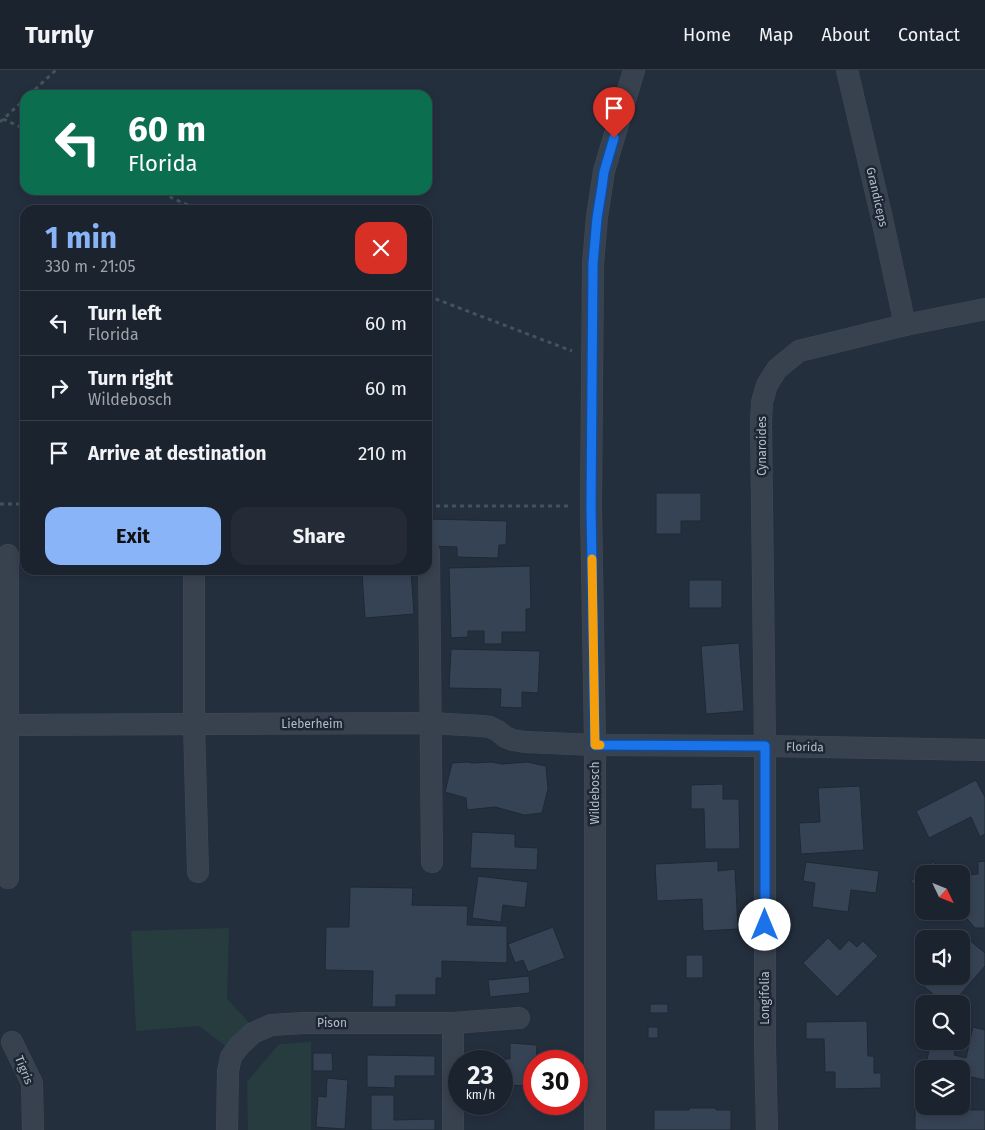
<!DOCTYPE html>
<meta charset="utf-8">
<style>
:root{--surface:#1b232e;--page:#242b36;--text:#f1f3f6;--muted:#a0a4aa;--line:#39404a;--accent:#8ab4f8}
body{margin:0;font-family:"Fira Sans",sans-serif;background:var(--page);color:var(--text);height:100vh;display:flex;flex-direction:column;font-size:19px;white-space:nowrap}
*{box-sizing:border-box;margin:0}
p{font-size:16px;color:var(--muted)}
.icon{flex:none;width:28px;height:28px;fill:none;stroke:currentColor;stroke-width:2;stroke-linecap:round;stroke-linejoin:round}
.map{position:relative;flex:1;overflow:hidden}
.details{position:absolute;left:20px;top:135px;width:412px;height:370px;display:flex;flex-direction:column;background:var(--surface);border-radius:15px;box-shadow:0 2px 8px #0003,0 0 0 1px var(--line)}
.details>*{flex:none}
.top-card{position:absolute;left:20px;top:20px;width:412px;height:105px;border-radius:15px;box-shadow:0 2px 8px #0003,0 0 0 1px var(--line);background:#0b6e4f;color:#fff;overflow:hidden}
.needle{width:32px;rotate:133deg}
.buttons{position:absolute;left:915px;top:795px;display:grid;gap:10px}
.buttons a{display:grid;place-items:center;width:55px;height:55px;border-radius:10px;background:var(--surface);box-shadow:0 2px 8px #0003,0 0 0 1px var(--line);font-size:25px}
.speed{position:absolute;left:448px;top:980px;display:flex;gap:10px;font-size:25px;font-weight:700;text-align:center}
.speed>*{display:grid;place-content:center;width:65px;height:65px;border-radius:50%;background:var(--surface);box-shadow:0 2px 8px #0003,0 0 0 1px var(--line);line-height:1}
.speed small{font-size:12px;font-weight:400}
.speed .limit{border:8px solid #d22;background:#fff;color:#111}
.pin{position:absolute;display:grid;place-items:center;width:42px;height:42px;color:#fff;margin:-51px -21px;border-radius:50% 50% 50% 0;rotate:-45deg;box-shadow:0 0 5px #0007}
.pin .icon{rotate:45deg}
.me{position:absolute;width:55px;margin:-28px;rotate:0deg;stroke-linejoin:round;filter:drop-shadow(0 0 4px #0008)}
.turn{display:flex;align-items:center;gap:18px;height:105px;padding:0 25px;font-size:22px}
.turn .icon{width:65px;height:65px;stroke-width:2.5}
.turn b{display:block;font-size:35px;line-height:42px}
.round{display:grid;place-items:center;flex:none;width:52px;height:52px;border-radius:15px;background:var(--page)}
.headline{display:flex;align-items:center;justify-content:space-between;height:85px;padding:0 25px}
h1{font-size:30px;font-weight:700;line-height:38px;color:var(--accent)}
.action{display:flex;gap:10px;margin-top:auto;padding:10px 25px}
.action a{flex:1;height:58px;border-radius:15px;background:var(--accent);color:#111;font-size:20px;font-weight:700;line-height:58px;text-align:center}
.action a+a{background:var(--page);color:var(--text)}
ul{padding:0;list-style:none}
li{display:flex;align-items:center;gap:15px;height:65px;padding:0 25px;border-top:1px solid var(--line)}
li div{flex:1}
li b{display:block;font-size:19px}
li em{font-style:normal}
header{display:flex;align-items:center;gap:30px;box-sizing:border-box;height:70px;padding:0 25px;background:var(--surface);border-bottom:1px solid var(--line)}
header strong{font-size:24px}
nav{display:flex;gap:28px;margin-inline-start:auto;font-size:18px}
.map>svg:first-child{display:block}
</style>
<header>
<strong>Turnly</strong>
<nav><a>Home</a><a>Map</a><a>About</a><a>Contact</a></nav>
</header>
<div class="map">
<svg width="985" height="1060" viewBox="0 0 985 1060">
<rect width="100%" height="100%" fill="#242f3e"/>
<g fill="#263c3f">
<path d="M229 858 227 929 257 961 235 983 199 956 136 961 131 861Z"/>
<path d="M311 972V1060H248L247 1012 279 974Z"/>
</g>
<g fill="#364354" stroke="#1f2835">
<path d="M656 423H701V451H681V464H656Z"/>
<path d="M428 449 507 451 506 475H499L498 488 457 487V477L428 476Z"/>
<path d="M530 496 531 539H526V562H502V574H484V561H468V567L451 568 449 498Z"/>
<path d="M399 500H411L414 544 365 548 362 503Z"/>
<rect x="689" y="510" width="33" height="28"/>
<path d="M739 573 744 641 706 644 701 576Z"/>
<path d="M451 579 540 581 538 623 522 622V638L500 637 501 619 449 618Z"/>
<path d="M468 692 473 693 491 692 502 694 527 692 546 696 548 719 542 743 524 745 495 737 467 740 466 728 445 722 452 693Z"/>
<path d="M976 710 985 727V764L980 767 971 747 929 768 916 741Z"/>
<path d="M723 714V729H739L740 779H705L704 739H691V715Z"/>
<path d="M860 716 864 780 801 784 799 753 820 752 818 718Z"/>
<path d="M472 762 515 764V777L538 778 537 800 470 798Z"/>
<path d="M718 791V801L735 799 738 859 703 861 702 829 657 831 655 794Z"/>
<path d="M985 791V858H975L960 841 961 815 965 819 964 805 978 804V792Z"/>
<path d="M806 792 879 801 876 823 851 820 848 842 812 837 815 813 803 811Z"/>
<path d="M933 792 944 804H924V825L911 811Z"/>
<path d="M478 806 528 812 525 838 503 835 501 852 472 848Z"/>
<path d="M350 817 413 818 412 835 468 836 467 855 507 856V893L442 891V908H436V925H396V937H372L373 901 325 900 326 857H349Z"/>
<path d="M553 857 565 888 528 902 523 890 515 893 508 874Z"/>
<path d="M828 868 840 880 849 870 857 877 863 871 878 886 837 927 803 893Z"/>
<path d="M968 869 985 883V896L952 934H945L921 914 927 906H932L935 909 937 906H961V877Z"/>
<rect x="686" y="885" width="17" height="23"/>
<path d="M529 906 530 923 490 927 488 910Z"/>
<rect x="650" y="934" width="18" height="9"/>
<path d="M867 951 868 986H874V1003H881V1018L835 1019V1002H825L824 969H806V952Z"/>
<rect x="648" y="957" width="10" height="11"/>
<path d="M973 957 985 960V1010L961 1005V999H925L931 971H939L956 975 954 985 966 988Z"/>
<path d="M510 973 537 975 536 991H534V1016L503 1015 502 1039 482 1038 483 1034H501V1002H502L503 989H510Z"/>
<path d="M313 983H332L333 1001H313Z"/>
<path d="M367 985 435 986V1006H395V1018L367 1017Z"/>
<path d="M327 1008 348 1010 345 1059 316 1057 318 1026 326 1027Z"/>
<path d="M371 1025H394V1050L435 1049V1060H371Z"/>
<path d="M689 1038H716V1040H731V1060H654V1040H689Z"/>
<path d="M915 1039 985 1040V1060H915Z"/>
</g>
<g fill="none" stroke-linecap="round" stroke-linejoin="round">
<g stroke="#414a57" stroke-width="22">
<g id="minor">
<path d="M847 0 881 144 905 255"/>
<path d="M429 482 432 792"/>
<path d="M194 500V654L198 802"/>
<path d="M7 655 430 653 482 656 490 657 498 661 505 667 513 670 525 672 595 675 765 676 985 680"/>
<path d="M8 808V485"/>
<path d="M12 972 32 1013 33 1060"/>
<path d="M227 1060 228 1001 231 987 239 976 253 963 271 955 303 953H453L519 948"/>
<path d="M453 1060V953"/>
<path d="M595 1060V675L591 436 593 194 597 147 604 101 634 0"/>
<path d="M767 1060 765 975V676L761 352 762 332 767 315 777 299 799 281 905 255 985 239"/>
</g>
</g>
<g stroke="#3f5557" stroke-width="3" stroke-dasharray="4 4" stroke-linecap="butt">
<path d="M29 25 56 0"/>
<path d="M3 49 25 59"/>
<path d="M0 52 25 29"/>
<path d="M155 120 183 133 201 140"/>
<path d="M428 226 572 281"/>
<path d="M0 434H25"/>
<path d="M428 436H572"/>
</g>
<use href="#minor" stroke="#38414e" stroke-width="21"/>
</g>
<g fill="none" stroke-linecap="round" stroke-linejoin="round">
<g stroke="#114b97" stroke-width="12">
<path id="route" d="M614 68 604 102 602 117 597 148 593 194 591 436 595 675 765 676V855"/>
</g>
<use href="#route" stroke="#1a73e8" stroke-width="9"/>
<path stroke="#f59e0b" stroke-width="9" d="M592 489 595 675H600"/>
</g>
<g text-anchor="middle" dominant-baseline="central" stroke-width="5" stroke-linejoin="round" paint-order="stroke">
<g font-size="12" fill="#b4bcc9" stroke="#1d2633">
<text transform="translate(877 127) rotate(77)">Grandiceps</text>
<text transform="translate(762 376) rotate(-90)">Cynaroides</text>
<text x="312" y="654">Lieberheim</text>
<text transform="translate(805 677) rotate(1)">Florida</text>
<text transform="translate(595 723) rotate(-90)">Wildebosch</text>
<text transform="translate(765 928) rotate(-90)">Longifolia</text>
<text x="332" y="953">Pison</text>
<text transform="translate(24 1000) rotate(68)">Tigris</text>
</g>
</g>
</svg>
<div class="buttons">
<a><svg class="needle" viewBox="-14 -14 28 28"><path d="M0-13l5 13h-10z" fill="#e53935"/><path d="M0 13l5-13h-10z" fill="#a0a4aa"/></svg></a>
<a><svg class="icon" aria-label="sound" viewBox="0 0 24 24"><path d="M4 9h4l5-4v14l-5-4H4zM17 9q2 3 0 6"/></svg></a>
<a><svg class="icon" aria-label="search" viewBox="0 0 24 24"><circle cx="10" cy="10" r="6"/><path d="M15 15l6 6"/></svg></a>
<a><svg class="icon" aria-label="layers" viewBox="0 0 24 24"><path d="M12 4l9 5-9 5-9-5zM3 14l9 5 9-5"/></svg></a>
</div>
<div class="speed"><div>23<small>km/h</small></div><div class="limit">30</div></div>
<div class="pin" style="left:614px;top:68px;background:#d93025"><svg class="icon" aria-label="arrive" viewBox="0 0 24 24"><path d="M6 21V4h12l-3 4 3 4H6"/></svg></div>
<svg class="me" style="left:765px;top:855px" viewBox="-20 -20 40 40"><circle r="19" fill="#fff"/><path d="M0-13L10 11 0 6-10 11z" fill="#1a73e8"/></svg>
<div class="top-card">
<div class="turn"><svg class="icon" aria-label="left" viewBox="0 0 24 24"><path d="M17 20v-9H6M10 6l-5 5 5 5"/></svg><div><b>60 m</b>Florida</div></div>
</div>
<section class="details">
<div class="headline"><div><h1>1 min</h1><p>330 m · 21:05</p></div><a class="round" style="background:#d93025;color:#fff"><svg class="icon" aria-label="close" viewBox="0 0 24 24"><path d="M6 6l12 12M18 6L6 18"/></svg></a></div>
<ul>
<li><svg class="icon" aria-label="left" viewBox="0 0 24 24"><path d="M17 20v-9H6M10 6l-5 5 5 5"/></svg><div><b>Turn left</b><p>Florida</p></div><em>60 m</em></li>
<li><svg class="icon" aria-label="right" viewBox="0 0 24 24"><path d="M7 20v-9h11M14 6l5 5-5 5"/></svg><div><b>Turn right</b><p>Wildebosch</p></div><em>60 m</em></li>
<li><svg class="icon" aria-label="arrive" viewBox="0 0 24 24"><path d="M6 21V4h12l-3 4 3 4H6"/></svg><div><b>Arrive at destination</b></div><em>210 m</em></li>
</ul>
<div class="action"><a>Exit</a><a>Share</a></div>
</section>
</div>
